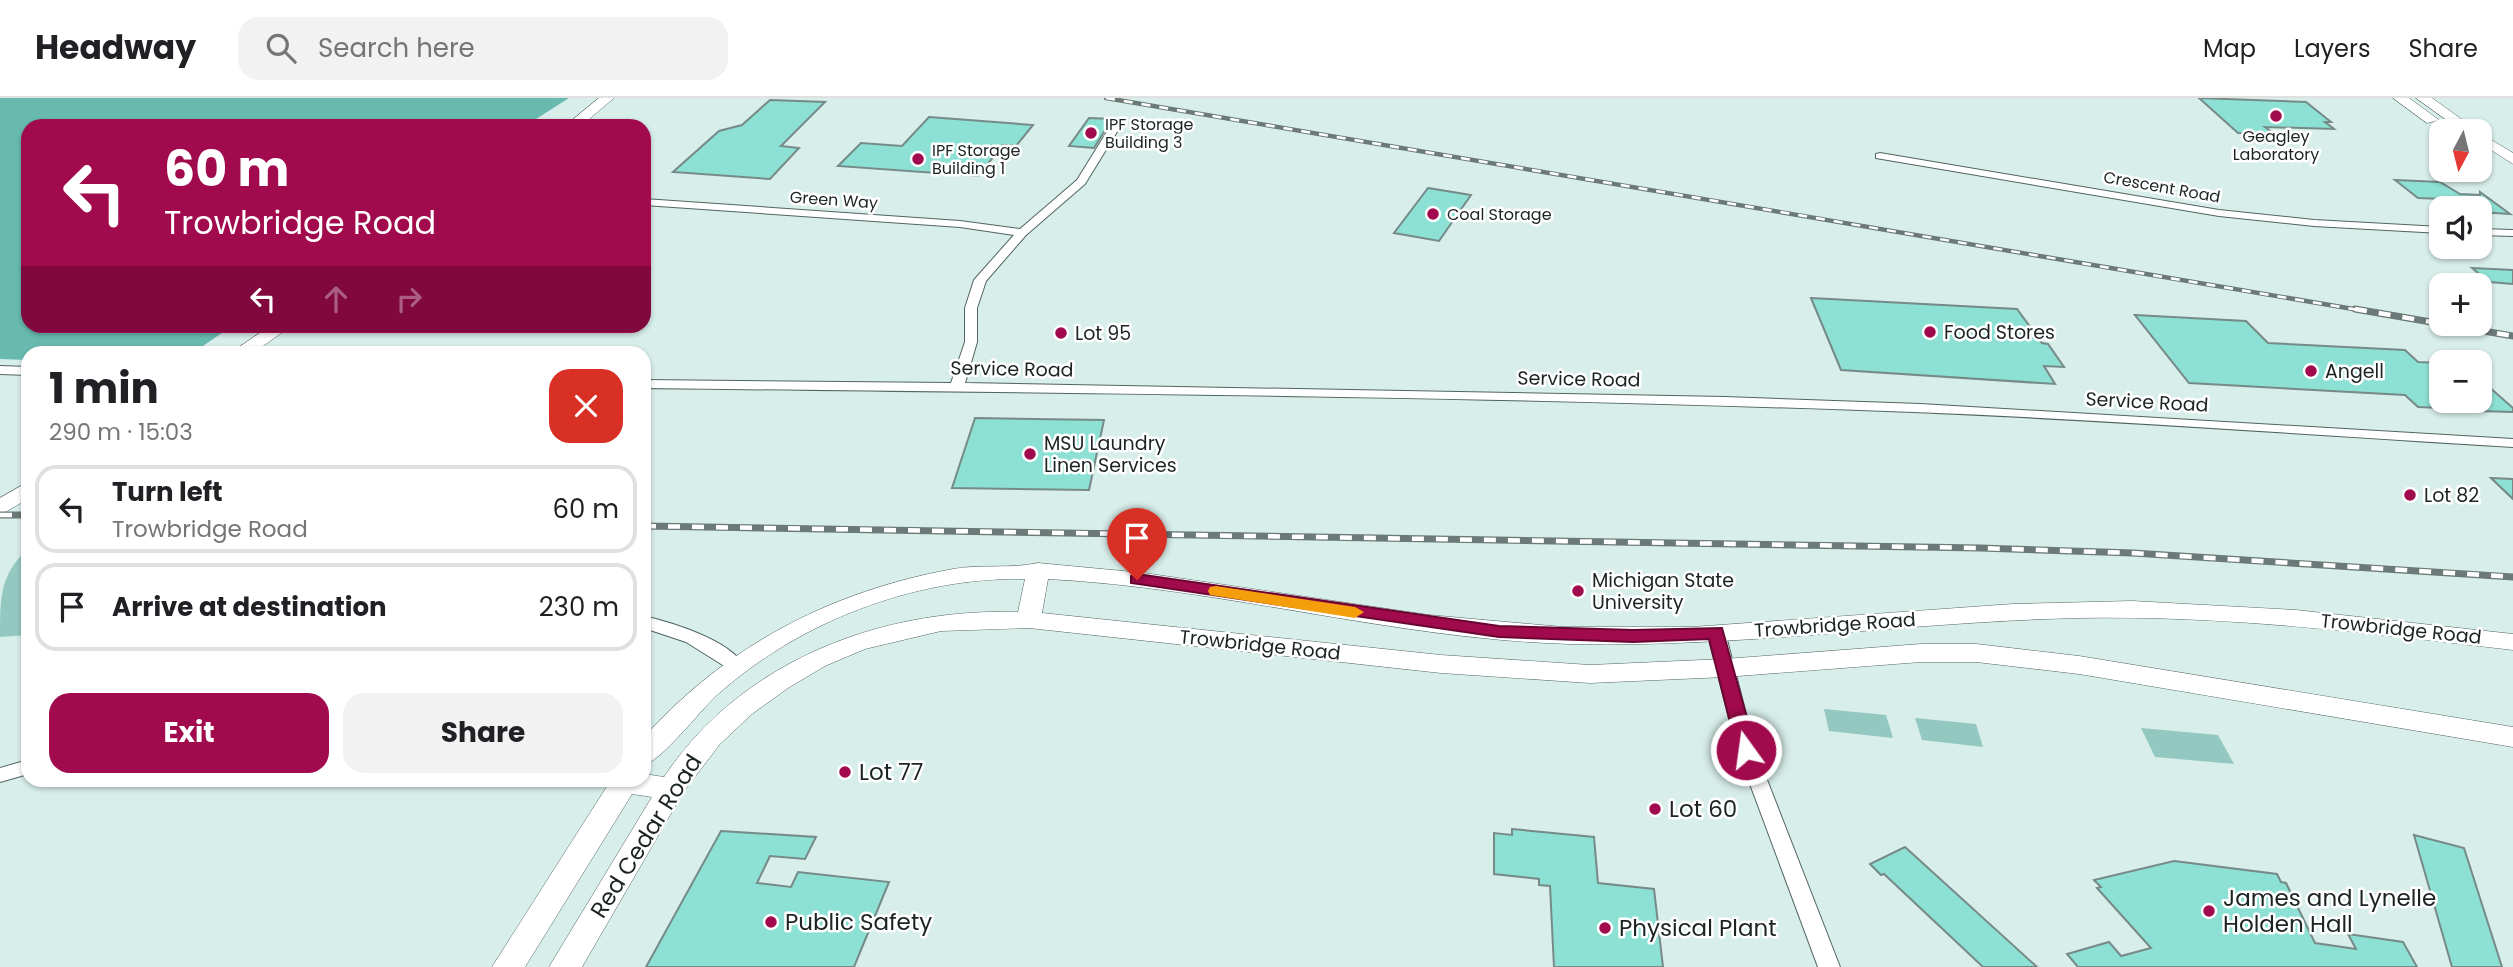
<!DOCTYPE html>
<meta charset="utf-8">
<style>
:root{--surface:#fff;--page:#f2f2f2;--text:#202124;--muted:#757577;--line:#e0e0e0;--accent:#a10a4c}
body{margin:0;font-family:Poppins,sans-serif;background:var(--page);color:var(--text);height:100vh;display:flex;flex-direction:column;font-size:26px;white-space:nowrap}
*{box-sizing:border-box;margin:0}
p{font-size:23px;color:var(--muted)}
.icon{flex:none;width:38px;height:38px;fill:none;stroke:currentColor;stroke-width:2;stroke-linecap:round;stroke-linejoin:round}
.map{position:relative;flex:1;overflow:hidden}
.panel{position:absolute;left:21px;top:248px;width:630px;height:441px;display:flex;flex-direction:column;background:var(--surface);border-radius:21px;box-shadow:0 2px 5px #0004}
.panel>*{flex:none}
.guide{position:absolute;left:21px;top:21px;width:630px;height:214px;border-radius:21px;box-shadow:0 2px 5px #0004;background:#a10a4c;color:#fff;overflow:hidden}
.needle{width:46px;rotate:187deg}
.buttons{position:absolute;left:2429px;top:21px;display:grid;gap:14px}
.buttons a{display:grid;place-items:center;width:63px;height:63px;border-radius:14px;background:var(--surface);box-shadow:0 2px 5px #0004;font-size:35px}
.pin{position:absolute;display:grid;place-items:center;width:60px;height:60px;color:#fff;margin:-72px -30px;border-radius:50% 50% 50% 0;rotate:-45deg;box-shadow:0 0 7px #0007}
.pin .icon{rotate:45deg}
.me{position:absolute;width:77px;margin:-38px;rotate:346deg;stroke-linejoin:round;filter:drop-shadow(0 0 5px #0008)}
.turn{display:flex;align-items:center;gap:24px;height:147px;padding:0 28px;font-size:32px}
.turn .icon{width:91px;height:91px;stroke-width:2.5}
.turn b{display:block;font-size:49px;line-height:60px}
.lanes{display:flex;align-items:center;height:66px;padding:0 28px;background:#0003;justify-content:center;gap:35px;direction:ltr}
.lanes .off{opacity:.35}
.round{display:grid;place-items:center;flex:none;width:74px;height:74px;border-radius:21px;background:var(--page)}
.summary{display:flex;align-items:center;justify-content:space-between;height:119px;padding:0 28px}
h1{font-size:42px;font-weight:700;line-height:52px}
.primary-button{display:flex;gap:14px;margin-top:auto;padding:14px 28px}
.primary-button a{flex:1;height:80px;border-radius:21px;background:var(--accent);color:#fff;font-size:28px;font-weight:700;line-height:80px;text-align:center}
.primary-button a+a{background:var(--page);color:var(--text)}
ul{padding:0;list-style:none}
li{display:flex;align-items:center;gap:21px;height:88px;margin:0 14px 10px;padding:0 14px;border:4px solid var(--line);border-radius:21px}
li div{flex:1}
li b{display:block;font-size:26px}
li em{font-style:normal}
header{display:flex;align-items:center;gap:42px;box-sizing:border-box;height:98px;padding:0 35px;background:var(--surface);border-bottom:2px solid var(--line)}
header strong{font-size:33px}
nav{display:flex;gap:38px;margin-inline-start:auto;font-size:24px}
.search{width:490px;height:63px;background:var(--page);display:flex;align-items:center;gap:18px;box-sizing:border-box;padding:0 24px;border-radius:21px;color:var(--muted);font-size:26px}
.map>svg:first-child{display:block}
</style>
<header>
<strong>Headway</strong>
<div class="search"><svg class="icon" aria-label="search" viewBox="0 0 24 24"><circle cx="10" cy="10" r="6"/><path d="M15 15l6 6"/></svg>Search here</div>
<nav><a>Map</a><a>Layers</a><a>Share</a></nav>
</header>
<div class="map">
<svg width="2513" height="869" viewBox="0 0 2513 869">
<rect width="100%" height="100%" fill="#d8eeea"/>
<g fill="#93c8c0">
<path d="M28 450V537L0 539C0 497 0 478 28 450Z"/>
<path d="M1824 611 1886 617 1893 640 1829 633Z"/>
<path d="M1915 620 1976 626 1983 649 1922 642Z"/>
<path d="M2141 630 2218 637 2234 666 2155 659Z"/>
</g>
<path fill="#68baaf" d="M0 0H569L525 28H28V228H232L197 252 186 255 28 256V262L0 261Z"/>
<g fill="#8de0d4" stroke="#768a87" stroke-width="2">
<path d="M2199 0 2306 4 2331 24H2325L2334 31 2265 29 2274 36 2238 35Z"/>
<path d="M770 2 825 4 781 48 799 50 770 81 673 74 719 33 742 27Z"/>
<path d="M929 19 1033 27 1016 48 1003 47 978 78 838 68 861 45 902 48Z"/>
<path d="M1089 20 1112 21 1094 50 1069 48Z"/>
<path d="M2395 82 2440 84 2460 96 2480 97V94L2510 116 2480 114V110H2459L2442 101 2418 100Z"/>
<path d="M1428 90 1471 97 1439 143 1394 135Z"/>
<path d="M2472 170 2513 172V186L2489 184Z"/>
<path d="M1811 200 2017 211 2042 245 2048 246 2064 269 2044 268 2055 286 1841 272Z"/>
<path d="M2135 217 2246 223 2268 245 2405 252 2418 264 2441 265V310L2418 309 2405 297 2189 285Z"/>
<path d="M2480 281 2513 310V314L2480 313Z"/>
<path d="M975 320 1104 322 1089 392 952 390Z"/>
<path d="M2491 380 2513 381V401Z"/>
<path d="M1512 731 1594 739 1598 785 1654 791 1663 869H1554L1550 788 1539 787V781L1494 776V735L1512 737Z"/>
<path d="M721 733 816 739 805 761 770 758 757 785 791 789 798 774 889 784 854 869H646Z"/>
<path d="M2414 737 2464 750 2502 869H2452Z"/>
<path d="M1905 749 2037 869H1983L1884 776 1881 777 1870 766Z"/>
<path d="M2174 763 2277 776 2281 784 2286 785 2315 845 2356 851 2348 836 2403 844 2417 869H2078L2067 856 2109 844 2121 858 2151 850 2097 790 2101 789 2094 782Z"/>
</g>
<g fill="none" stroke-linecap="round" stroke-linejoin="round">
<g stroke="#516461" stroke-width="2">
<g id="street">
<path d="M1118 21 1123 24 1085 86 1026 137 986 183 977 210V244L965 285 1725 299 1920 306 2513 341V349C2313 337 2113 322 1913 314 1490 298 1067 295 644 290V282L951 285 965 244V210L974 182 1014 137 960 129 644 107V101L960 123 1020 131 1077 82 1113 24Z"/>
<path d="M1880 55 2219 112 2314 122 2441 129V135L2314 128 2219 118 1876 60V56Z"/>
<path d="M2480 131 2513 132V138L2480 137Z"/>
<path d="M0 268 28 269V277L0 276Z"/>
<path d="M644 518C673 525 727 541 744 567L741 571H729L686 544 644 530Z"/>
<path d="M1716 528 1722 530 1725 534 1755 651 1840 869H1818L1737 651 1707 534 1710 530Z"/>
<path d="M28 662V676L0 684V670Z"/>
</g>
</g>
<g stroke="#516461" stroke-width="1">
<g id="secondary">
<path d="M599 0H614L581 28H565Z"/>
<path d="M2393 0H2409L2439 22 2427 25Z"/>
<path d="M2416 0H2432L2478 33H2462Z"/>
<path d="M2480 35 2513 55V66L2480 45Z"/>
<path d="M270 228H291L252 256H229Z"/>
<path d="M28 384V401L0 417V400Z"/>
<path d="M1038 465 1144 475 1429 517 1563 529H1692L2013 506 2132 503 2296 512 2513 536V552C2369 535 2224 517 2078 520 1908 524 1740 550 1569 546 1394 541 1223 490 1048 481L1042 515 1441 557 1590 567 1725 561 1921 546H1976L2079 558 2513 629V649L2079 576 1976 564H1921L1725 579 1590 585 1441 575 1029 530 941 533 865 551 825 568 788 590 752 616 720 646 684 693 582 869H549L652 699 632 696 525 869H492L611 682H644V676L664 679C742 562 882 510 1018 514L1025 481C914 479 798 524 716 598 699 614 662 662 644 667V639C727 547 832 493 953 471 980 466 1011 471 1038 465Z"/>
</g>
</g>
<use href="#street" fill="#fff" fill-rule="evenodd"/>
<use href="#secondary" fill="#fff" fill-rule="evenodd"/>
<g stroke="#6b7977" stroke-width="4.5">
<path id="rail-far1" d="M1106 0 2365 213"/>
</g>
<g stroke="#6b7977" stroke-width="7">
<g id="rail">
<path d="M2355 211 2513 238"/>
<path d="M0 417H28"/>
<path d="M644 428 1980 450 2133 455 2513 479"/>
</g>
</g>
<use href="#rail-far1" stroke="#fff" stroke-width="2.5" stroke-dasharray="9" stroke-linecap="butt"/>
<use href="#rail" stroke="#fff" stroke-width="4.5" stroke-dasharray="12" stroke-linecap="butt"/>
</g>
<path fill="#a10a4c" stroke="#690631" stroke-width="2" d="M1137 476 1499 528 1633 532 1722 530 1756 652 1746 659 1737 652 1709 541 1633 544 1499 539 1131 485V478Z"/>
<path fill="#f59e0b" d="M1216 488 1355 509 1364 514 1355 520 1210 497 1208 493 1210 489Z"/>
<g fill="#a10a4c" stroke="#fff" stroke-width="2.5">
<circle cx="2276" cy="18" r="7"/>
<circle cx="1091" cy="35" r="7"/>
<circle cx="918" cy="61" r="7"/>
<circle cx="1433" cy="116" r="7"/>
<circle cx="1930" cy="234" r="7"/>
<circle cx="1061" cy="235" r="7"/>
<circle cx="2311" cy="273" r="7"/>
<circle cx="1030" cy="356" r="7"/>
<circle cx="2410" cy="397" r="7"/>
<circle cx="1578" cy="493" r="7"/>
<circle cx="845" cy="674" r="7"/>
<circle cx="1655" cy="711" r="7"/>
<circle cx="2209" cy="813" r="7"/>
<circle cx="771" cy="824" r="7"/>
<circle cx="1605" cy="830" r="7"/>
</g>
<g text-anchor="middle" dominant-baseline="central" stroke-width="5" stroke-linejoin="round" paint-order="stroke">
<g font-size="16" fill="#1c2423" stroke="#fff" text-anchor="start">
<text x="1105" y="26">IPF Storage<tspan x="1105" dy="18">Building 3</tspan></text>
<text x="2276" y="38" text-anchor="middle">Geagley<tspan x="2276" dy="18">Laboratory</tspan></text>
<text x="932" y="52">IPF Storage<tspan x="932" dy="18">Building 1</tspan></text>
<text x="1447" y="116">Coal Storage</text>
</g>
<g font-size="16" fill="#1c2423" stroke="#fff">
<text transform="translate(2162 89) rotate(10)">Crescent Road</text>
<text transform="translate(834 102) rotate(4)">Green Way</text>
</g>
<g font-size="19" fill="#1c2423" stroke="#fff" text-anchor="start">
<text x="1944" y="234">Food Stores</text>
<text x="1075" y="235">Lot 95</text>
<text x="2325" y="273">Angell</text>
<text x="1044" y="345">MSU Laundry<tspan x="1044" dy="22">Linen Services</tspan></text>
<text x="2424" y="397">Lot 82</text>
<text x="1592" y="482">Michigan State<tspan x="1592" dy="22">University</tspan></text>
</g>
<g font-size="19" fill="#1c2423" stroke="#fff">
<text transform="translate(1012 271) rotate(1)">Service Road</text>
<text transform="translate(1579 281) rotate(1)">Service Road</text>
<text transform="translate(2147 304) rotate(3)">Service Road</text>
<text transform="translate(1835 527) rotate(-4)">Trowbridge Road</text>
<text transform="translate(2401 531) rotate(6)">Trowbridge Road</text>
<text transform="translate(1260 547) rotate(6)">Trowbridge Road</text>
</g>
<g font-size="23" fill="#1c2423" stroke="#fff" text-anchor="start">
<text x="859" y="674">Lot 77</text>
<text x="1669" y="711">Lot 60</text>
<text x="2223" y="800">James and Lynelle<tspan x="2223" dy="26">Holden Hall</tspan></text>
<text x="785" y="824">Public Safety</text>
<text x="1619" y="830">Physical Plant</text>
</g>
<g font-size="23" fill="#1c2423" stroke="#fff">
<text transform="translate(646 738) rotate(-58)">Red Cedar Road</text>
</g>
</g>
</svg>
<div class="buttons">
<a><svg class="needle" viewBox="-14 -14 28 28"><path d="M0-13l5 13h-10z" fill="#e53935"/><path d="M0 13l5-13h-10z" fill="#757577"/></svg></a>
<a><svg class="icon" aria-label="sound" viewBox="0 0 24 24"><path d="M4 9h4l5-4v14l-5-4H4zM17 9q2 3 0 6"/></svg></a>
<a>+</a>
<a>−</a>
</div>
<div class="pin" style="left:1137px;top:482px;background:#d93025"><svg class="icon" aria-label="arrive" viewBox="0 0 24 24"><path d="M6 21V4h12l-3 4 3 4H6"/></svg></div>
<svg class="me" style="left:1746px;top:652px" viewBox="-20 -20 40 40"><circle r="17" fill="#a10a4c" stroke="#fff" stroke-width="3"/><path d="M0-11L8 9 0 5-8 9z" fill="#fff"/></svg>
<div class="guide">
<div class="turn"><svg class="icon" aria-label="left" viewBox="0 0 24 24"><path d="M17 20v-9H6M10 6l-5 5 5 5"/></svg><div><b>60 m</b>Trowbridge Road</div></div>
<div class="lanes"><svg class="icon" aria-label="left" viewBox="0 0 24 24"><path d="M17 20v-9H6M10 6l-5 5 5 5"/></svg><svg class="icon off" aria-label="ahead" viewBox="0 0 24 24"><path d="M12 20V5M6 11l6-6 6 6"/></svg><svg class="icon off" aria-label="right" viewBox="0 0 24 24"><path d="M7 20v-9h11M14 6l5 5-5 5"/></svg></div>
</div>
<section class="panel">
<div class="summary"><div><h1>1 min</h1><p>290 m · 15:03</p></div><a class="round" style="background:#d93025;color:#fff"><svg class="icon" aria-label="close" viewBox="0 0 24 24"><path d="M6 6l12 12M18 6L6 18"/></svg></a></div>
<ul>
<li><svg class="icon" aria-label="left" viewBox="0 0 24 24"><path d="M17 20v-9H6M10 6l-5 5 5 5"/></svg><div><b>Turn left</b><p>Trowbridge Road</p></div><em>60 m</em></li>
<li><svg class="icon" aria-label="arrive" viewBox="0 0 24 24"><path d="M6 21V4h12l-3 4 3 4H6"/></svg><div><b>Arrive at destination</b></div><em>230 m</em></li>
</ul>
<div class="primary-button"><a>Exit</a><a>Share</a></div>
</section>
</div>
